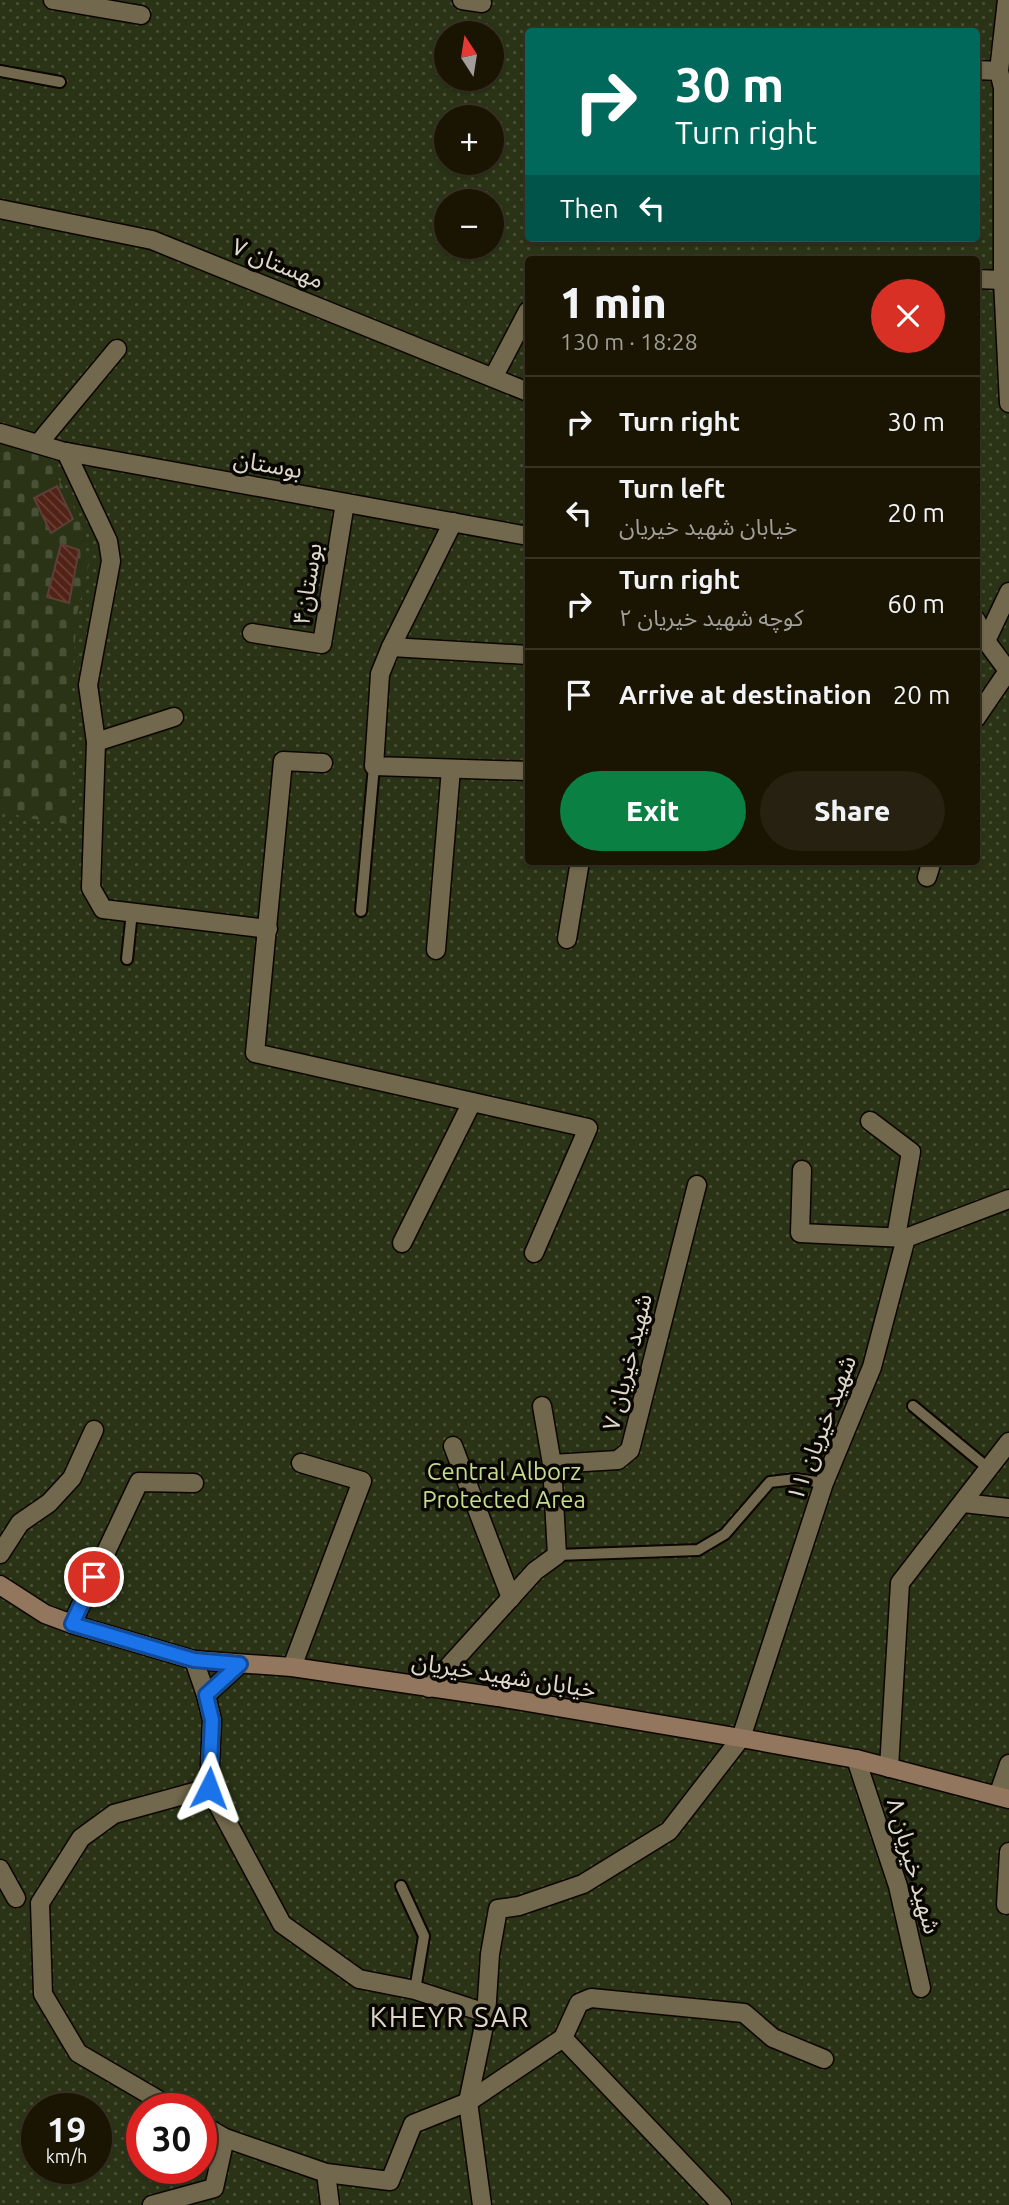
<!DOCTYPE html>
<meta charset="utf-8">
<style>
:root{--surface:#1a1402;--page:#272111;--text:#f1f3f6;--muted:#9f9e99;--line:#383324;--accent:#0b8043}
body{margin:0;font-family:Ubuntu,"Noto Sans Arabic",sans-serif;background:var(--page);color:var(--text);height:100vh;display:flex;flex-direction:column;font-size:26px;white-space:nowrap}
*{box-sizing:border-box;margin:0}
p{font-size:23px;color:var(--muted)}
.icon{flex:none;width:38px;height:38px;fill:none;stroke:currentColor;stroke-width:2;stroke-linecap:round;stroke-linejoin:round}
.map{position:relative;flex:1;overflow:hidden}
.drawer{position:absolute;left:525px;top:256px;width:455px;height:609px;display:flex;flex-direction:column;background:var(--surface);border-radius:7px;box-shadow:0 2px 5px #0004,0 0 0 2px var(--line)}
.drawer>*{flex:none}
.hud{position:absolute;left:525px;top:28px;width:455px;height:214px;border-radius:7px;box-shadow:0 2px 5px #0004,0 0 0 2px var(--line);background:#00695c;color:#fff;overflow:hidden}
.needle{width:46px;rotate:348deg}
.buttons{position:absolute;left:434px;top:21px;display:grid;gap:14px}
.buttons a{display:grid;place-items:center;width:70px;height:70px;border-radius:50%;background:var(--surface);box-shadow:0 2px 5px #0004,0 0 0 2px var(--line);font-size:35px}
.speed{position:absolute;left:21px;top:2093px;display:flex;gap:14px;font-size:35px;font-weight:700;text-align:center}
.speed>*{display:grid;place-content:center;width:91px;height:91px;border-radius:50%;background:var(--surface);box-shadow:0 2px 5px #0004,0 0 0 2px var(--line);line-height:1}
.speed small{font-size:18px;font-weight:400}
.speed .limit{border:10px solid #d22;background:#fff;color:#111}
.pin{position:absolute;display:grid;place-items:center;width:60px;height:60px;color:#fff;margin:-30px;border:4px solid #fff;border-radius:50%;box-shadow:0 2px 7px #0007}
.me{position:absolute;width:77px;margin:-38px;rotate:3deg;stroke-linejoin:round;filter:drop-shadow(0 0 5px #0008)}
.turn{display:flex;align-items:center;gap:24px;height:147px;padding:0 35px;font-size:32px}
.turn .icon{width:91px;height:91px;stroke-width:2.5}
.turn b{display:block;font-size:49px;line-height:60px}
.then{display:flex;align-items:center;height:66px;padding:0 35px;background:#0003;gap:14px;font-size:26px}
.round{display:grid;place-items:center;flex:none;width:74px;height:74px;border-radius:37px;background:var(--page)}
.headline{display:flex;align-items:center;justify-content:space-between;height:119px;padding:0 35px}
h1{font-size:42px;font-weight:800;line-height:52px}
.action{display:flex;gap:14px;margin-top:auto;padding:14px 35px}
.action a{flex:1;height:80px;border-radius:42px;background:var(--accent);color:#fff;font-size:28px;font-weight:800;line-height:80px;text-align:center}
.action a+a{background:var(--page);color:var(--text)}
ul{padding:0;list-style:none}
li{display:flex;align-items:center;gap:21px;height:91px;padding:0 35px;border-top:2px solid var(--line)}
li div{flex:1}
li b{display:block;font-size:26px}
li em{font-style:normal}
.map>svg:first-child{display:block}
</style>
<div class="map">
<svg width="1009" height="2205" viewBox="0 0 1009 2205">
<defs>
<pattern id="grass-dots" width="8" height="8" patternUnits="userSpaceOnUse" patternTransform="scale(1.75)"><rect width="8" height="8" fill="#2a3316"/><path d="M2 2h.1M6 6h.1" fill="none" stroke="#485036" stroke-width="1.8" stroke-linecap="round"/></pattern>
<pattern id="cemetery-stones" width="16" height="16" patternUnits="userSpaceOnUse" patternTransform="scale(1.75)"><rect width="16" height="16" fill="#2a3316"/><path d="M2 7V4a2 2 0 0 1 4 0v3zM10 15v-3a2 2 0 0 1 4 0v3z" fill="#485036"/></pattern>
<pattern id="building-back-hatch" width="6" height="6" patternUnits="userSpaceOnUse" patternTransform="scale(1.75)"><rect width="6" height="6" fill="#522216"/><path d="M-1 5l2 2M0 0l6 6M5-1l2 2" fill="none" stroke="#6a4136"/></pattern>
</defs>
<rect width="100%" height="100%" fill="#231b03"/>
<path fill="url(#grass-dots)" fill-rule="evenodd" d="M0 0H1009V2205H0ZM528 32H976V238H528ZM446 33H492V79H446ZM446 117H492V163H446ZM446 201H492V247H446ZM528 259H976V861H528ZM37 2109H96V2168H37ZM142 2109H201V2168H142Z"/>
<path fill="url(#cemetery-stones)" d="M0 447 46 456 79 517 89 564 77 614 70 711 73 778 68 824 27 818 0 810Z"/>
<g fill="url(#building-back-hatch)" stroke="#5b3f38" stroke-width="2">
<path d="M57 486 73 519 51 533 34 498Z"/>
<path d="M61 544 79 550 69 603 47 597Z"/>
</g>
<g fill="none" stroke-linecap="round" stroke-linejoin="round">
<g stroke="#0d0500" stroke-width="14">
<g id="lane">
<path d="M0 71 60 82"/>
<path d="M361 911 374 766"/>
<path d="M127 959 132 912"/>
<path d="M913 1406 989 1469"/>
<path d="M557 1555 698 1550 725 1534 770 1482 796 1479 824 1483"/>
<path d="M401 1886 424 1936 415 1990"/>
</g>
</g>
<g stroke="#0d0500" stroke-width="21">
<g id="street">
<path d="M53 0 141 15"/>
<path d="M462 0 482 3"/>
<path d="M1007 0 999 71 1003 88V280L1009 403"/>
<path d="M976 70 999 71"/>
<path d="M0 209 152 240 528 392"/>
<path d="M976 279 1003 280"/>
<path d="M494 376 528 311"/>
<path d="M0 433 61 451 528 536"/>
<path d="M38 444 117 349"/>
<path d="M66 452 108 541 111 561 88 685 96 742 91 888 103 909 268 929"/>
<path d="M453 522 391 647 380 674 374 766 528 771"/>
<path d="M976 620 986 641 1009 672"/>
<path d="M252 633 322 644 345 503"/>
<path d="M986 641 1009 592"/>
<path d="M391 647 528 655"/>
<path d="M976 718 1008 671"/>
<path d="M96 742 174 717"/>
<path d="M323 763 283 761 255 1053 588 1128 534 1253"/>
<path d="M927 877 932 861"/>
<path d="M567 939 580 861"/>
<path d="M436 950 451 769"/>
<path d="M870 1121 911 1152 896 1237"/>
<path d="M802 1170 800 1233 906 1238"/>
<path d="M402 1243 472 1102"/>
<path d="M542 1406 552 1464"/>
<path d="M453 1446 511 1598"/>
<path d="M963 1503 1009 1508"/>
<path d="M0 1554 20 1523 49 1503 72 1478 94 1430"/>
<path d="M72 1624 139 1482 194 1483"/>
<path d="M194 1660 206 1695 212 1720 209 1788 282 1924 359 1979 415 1990 486 2013"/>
<path d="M292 1667 362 1481 301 1463"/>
<path d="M429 1688 535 1571 557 1555 552 1464 618 1460 630 1450 697 1185"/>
<path d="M206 1695 240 1664"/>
<path d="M856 1759 898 1886 921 1988"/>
<path d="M889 1768 900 1583 1009 1442"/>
<path d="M998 1796 1009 1764"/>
<path d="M0 1869 16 1898"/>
<path d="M1006 1905 1009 1852"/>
<path d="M563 2038 722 2205"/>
<path d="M174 2109 78 2053 43 1994 40 1903 81 1838 114 1814 209 1788"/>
<path d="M201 2124 225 2138 326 2173 390 2181 413 2124 468 2102 563 2038 579 2003 591 1998 744 2013 773 2038 824 2059"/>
<path d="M326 2173 330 2205"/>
<path d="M152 2205 214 2188 225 2138"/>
<path d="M482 2205 468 2102 486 2016 490 1954 498 1909 519 1906 583 1884 669 1831 741 1738 824 1483 872 1367 906 1238 1009 1199"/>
</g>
</g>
<g stroke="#0d0500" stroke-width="21">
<path id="secondary" d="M0 1585 45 1614 72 1624 194 1660 292 1667 498 1697 741 1738 856 1759 1009 1799"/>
</g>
<use href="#lane" stroke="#72684d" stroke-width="10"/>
<use href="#street" stroke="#72684d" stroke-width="18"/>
<use href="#secondary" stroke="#92765d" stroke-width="18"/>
</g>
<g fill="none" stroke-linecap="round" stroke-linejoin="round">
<g stroke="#114b97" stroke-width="18">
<path id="route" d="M94 1577 72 1624 194 1660 240 1664 206 1695 212 1720 209 1788"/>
</g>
<use href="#route" stroke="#1a73e8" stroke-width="12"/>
</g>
<g text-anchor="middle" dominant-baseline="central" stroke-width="7" stroke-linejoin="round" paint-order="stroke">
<g font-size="24" fill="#dcd7c8" stroke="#090601">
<text transform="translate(278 263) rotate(22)">مهستان ۷</text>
<text transform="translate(268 464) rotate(10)">بوستان</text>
<text transform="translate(307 584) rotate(-81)">بوستان۴</text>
<text transform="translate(627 1362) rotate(-76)">شهید خیریان ۷</text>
<text transform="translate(821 1428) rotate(-69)">شهید خیریان ۱۱</text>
<text transform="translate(504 1675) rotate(9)">خیابان شهید خیریان</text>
<text transform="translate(914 1866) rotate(74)">شهید خیریان ۸</text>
</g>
<g font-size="24" fill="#c3dc8e" stroke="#090601">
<text x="504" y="1471">Central Alborz<tspan x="504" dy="28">Protected Area</tspan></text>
</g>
<g font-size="28" letter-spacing="2" fill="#dcd7c8" stroke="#090601">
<text x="450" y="2016">KHEYR SAR</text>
</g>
</g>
</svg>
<div class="buttons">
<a><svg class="needle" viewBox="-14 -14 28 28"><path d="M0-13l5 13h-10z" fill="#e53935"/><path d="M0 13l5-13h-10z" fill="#9f9e99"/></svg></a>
<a>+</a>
<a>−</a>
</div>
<div class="speed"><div>19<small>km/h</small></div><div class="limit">30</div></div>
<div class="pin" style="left:94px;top:1577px;background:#d93025"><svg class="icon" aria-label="arrive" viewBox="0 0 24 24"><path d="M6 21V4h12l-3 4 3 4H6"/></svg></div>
<svg class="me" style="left:209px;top:1788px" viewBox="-20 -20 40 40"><path d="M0-17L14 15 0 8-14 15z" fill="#1a73e8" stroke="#fff" stroke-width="4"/></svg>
<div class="hud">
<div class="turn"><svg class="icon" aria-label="right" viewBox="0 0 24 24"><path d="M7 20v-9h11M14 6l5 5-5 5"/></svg><div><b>30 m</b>Turn right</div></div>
<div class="then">Then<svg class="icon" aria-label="left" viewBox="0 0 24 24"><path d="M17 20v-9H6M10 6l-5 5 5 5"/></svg></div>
</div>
<section class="drawer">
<div class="headline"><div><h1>1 min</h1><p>130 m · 18:28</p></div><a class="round" style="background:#d93025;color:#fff"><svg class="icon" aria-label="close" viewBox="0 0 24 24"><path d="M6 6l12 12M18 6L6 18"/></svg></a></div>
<ul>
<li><svg class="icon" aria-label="right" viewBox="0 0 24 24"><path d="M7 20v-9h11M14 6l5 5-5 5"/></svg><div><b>Turn right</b></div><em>30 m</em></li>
<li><svg class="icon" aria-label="left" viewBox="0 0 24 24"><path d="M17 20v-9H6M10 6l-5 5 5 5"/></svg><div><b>Turn left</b><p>خیابان شهید خیریان</p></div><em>20 m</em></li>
<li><svg class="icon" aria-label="right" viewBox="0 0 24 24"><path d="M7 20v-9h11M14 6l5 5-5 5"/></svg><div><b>Turn right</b><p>کوچه شهید خیریان ۲</p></div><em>60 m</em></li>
<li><svg class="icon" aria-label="arrive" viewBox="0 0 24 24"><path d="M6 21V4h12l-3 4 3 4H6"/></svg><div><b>Arrive at destination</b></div><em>20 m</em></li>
</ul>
<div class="action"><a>Exit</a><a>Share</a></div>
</section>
</div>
